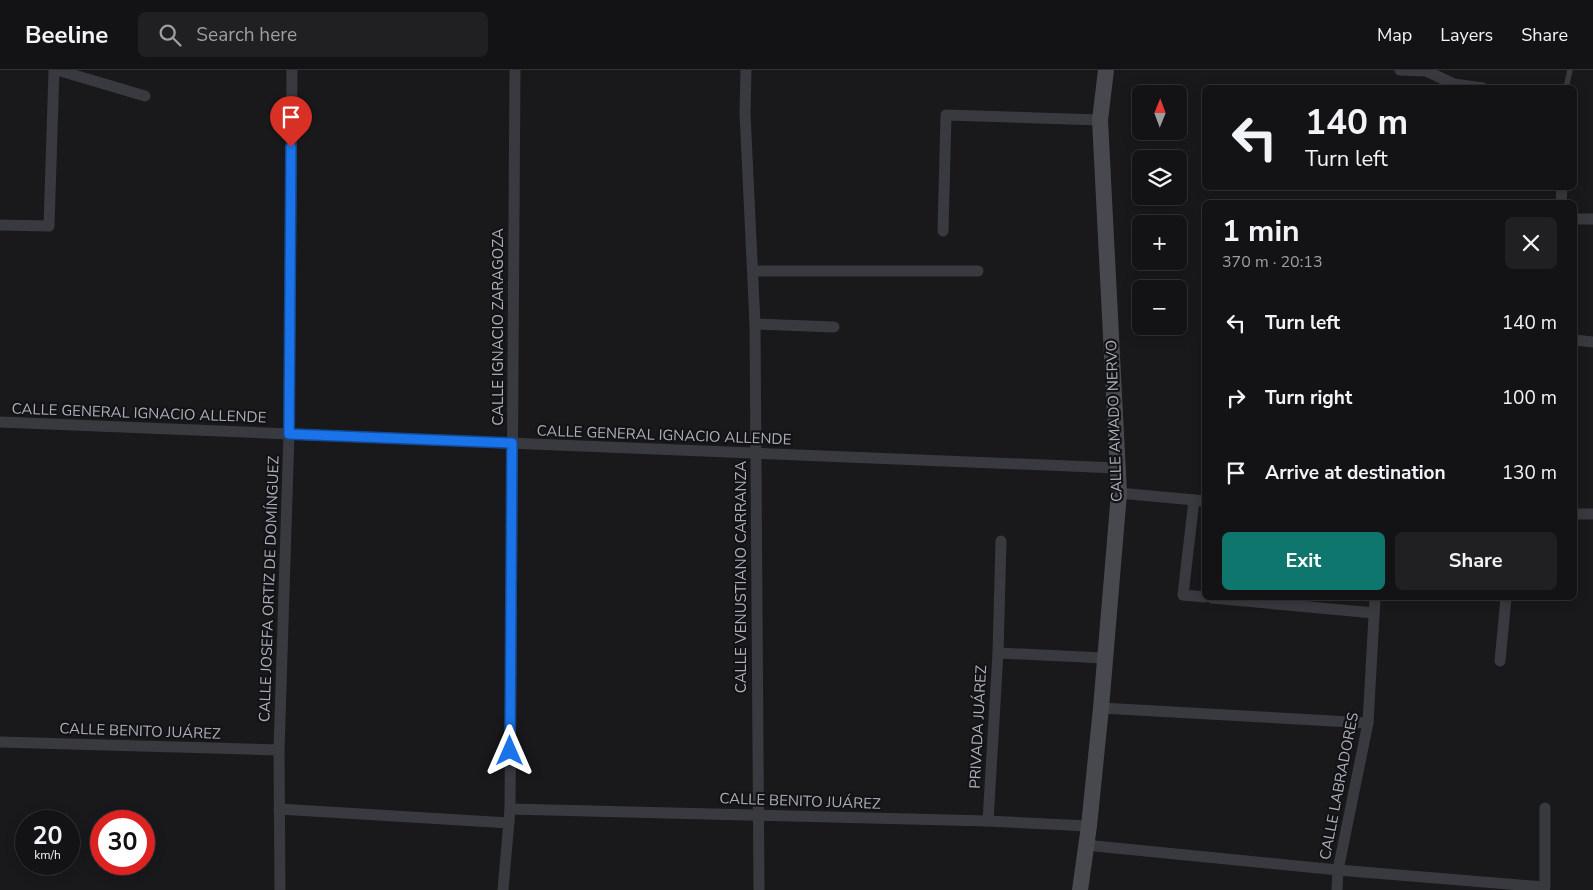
<!DOCTYPE html>
<meta charset="utf-8">
<style>
:root{--surface:#131214;--page:#202022;--text:#f1f3f6;--muted:#9d9ea0;--line:#323234;--accent:#0f766e}
body{margin:0;font-family:"Nunito Sans",sans-serif;background:var(--page);color:var(--text);height:100vh;display:flex;flex-direction:column;font-size:19px;white-space:nowrap}
*{box-sizing:border-box;margin:0}
p{font-size:16px;color:var(--muted)}
.icon{flex:none;width:28px;height:28px;fill:none;stroke:currentColor;stroke-width:2;stroke-linecap:round;stroke-linejoin:round}
.map{position:relative;flex:1;overflow:hidden}
.drawer{position:absolute;left:1202px;top:130px;width:375px;height:400px;display:flex;flex-direction:column;background:var(--surface);border-radius:8px;box-shadow:0 2px 12px #0003,0 0 0 1px var(--line)}
.drawer>*{flex:none}
.banner{position:absolute;left:1202px;top:15px;width:375px;height:105px;border-radius:8px;box-shadow:0 2px 12px #0003,0 0 0 1px var(--line);background:#131214;color:var(--text);overflow:hidden}
.needle{width:32px;rotate:1deg}
.fabs{position:absolute;left:1132px;top:15px;display:grid;gap:10px}
.fabs a{display:grid;place-items:center;width:55px;height:55px;border-radius:8px;background:var(--surface);box-shadow:0 2px 12px #0003,0 0 0 1px var(--line);font-size:25px}
.speed{position:absolute;left:15px;top:740px;display:flex;gap:10px;font-size:25px;font-weight:700;text-align:center}
.speed>*{display:grid;place-content:center;width:65px;height:65px;border-radius:50%;background:var(--surface);box-shadow:0 2px 12px #0003,0 0 0 1px var(--line);line-height:1}
.speed small{font-size:12px;font-weight:400}
.speed .limit{border:8px solid #d22;background:#fff;color:#111}
.pin{position:absolute;display:grid;place-items:center;width:42px;height:42px;color:#fff;margin:-51px -21px;border-radius:50% 50% 50% 0;rotate:-45deg;box-shadow:0 0 5px #0007}
.pin .icon{rotate:45deg}
.me{position:absolute;width:55px;margin:-28px;rotate:0deg;stroke-linejoin:round;filter:drop-shadow(0 0 4px #0008)}
.turn{display:flex;align-items:center;gap:18px;height:105px;padding:0 20px;font-size:22px}
.turn .icon{width:65px;height:65px;stroke-width:2.5}
.turn b{display:block;font-size:35px;line-height:42px}
.round{display:grid;place-items:center;flex:none;width:52px;height:52px;border-radius:8px;background:var(--page)}
.overview{display:flex;align-items:center;justify-content:space-between;height:85px;padding:0 20px}
h1{font-size:30px;font-weight:700;line-height:38px}
.primary-button{display:flex;gap:10px;margin-top:auto;padding:10px 20px}
.primary-button a{flex:1;height:58px;border-radius:8px;background:var(--accent);color:#fff;font-size:20px;font-weight:700;line-height:58px;text-align:center}
.primary-button a+a{background:var(--page);color:var(--text)}
ul{padding:0;list-style:none}
li{display:flex;align-items:center;gap:15px;height:75px;padding:0 20px}
li div{flex:1}
li b{display:block;font-size:19px}
li em{font-style:normal}
header{display:flex;align-items:center;gap:30px;box-sizing:border-box;height:70px;padding:0 25px;background:var(--surface);border-bottom:1px solid var(--line)}
header strong{font-size:24px}
nav{display:flex;gap:28px;margin-inline-start:auto;font-size:18px}
.search{width:350px;height:45px;background:var(--page);display:flex;align-items:center;gap:12px;box-sizing:border-box;padding:0 18px;border-radius:8px;color:var(--muted);font-size:19px}
.map>svg:first-child{display:block}
</style>
<header>
<strong>Beeline</strong>
<div class="search"><svg class="icon" aria-label="search" viewBox="0 0 24 24"><circle cx="10" cy="10" r="6"/><path d="M15 15l6 6"/></svg>Search here</div>
<nav><a>Map</a><a>Layers</a><a>Share</a></nav>
</header>
<div class="map">
<svg width="1593" height="820" viewBox="0 0 1593 820">
<rect width="100%" height="100%" fill="#19181b"/>
<g fill="none" stroke-linecap="round" stroke-linejoin="round">
<path stroke="#393a3f" stroke-width="5.5" d="M1566 18 1570 0"/>
<g stroke="#393a3f" stroke-width="11">
<path d="M57 0 145 26"/>
<path d="M746 0 745 43 755 254 759 820"/>
<path d="M1400 0 1426 1 1454 14 1483 18"/>
<path d="M1561 132 1562 118"/>
<path d="M1575 149H1593"/>
<path d="M0 155 49 156 54 0"/>
<path d="M943 161 946 45 1100 50"/>
<path d="M753 201H978"/>
<path d="M755 254 834 257"/>
<path d="M1575 270 1593 272"/>
<path d="M0 352 1117 398"/>
<path d="M1119 423 1205 431"/>
<path d="M1194 430 1183 525 1205 527"/>
<path d="M1575 444H1593"/>
<path d="M1212 528 1374 543"/>
<path d="M998 583 1105 588"/>
<path d="M1500 591 1506 528"/>
<path d="M1101 638 1368 653"/>
<path d="M0 672 279 680"/>
<path d="M279 739 509 753"/>
<path d="M510 739 988 751 1089 756"/>
<path d="M988 751 998 583 1001 471"/>
<path d="M1085 775 1338 800 1545 817V738"/>
<path d="M280 820 279 680 289 364 292 0"/>
<path d="M503 820 510 739 515 0"/>
<path d="M1337 820 1338 800 1368 653 1375 528"/>
</g>
<path stroke="#48494f" stroke-width="16" d="M1080 820 1089 756 1101 638 1119 423 1100 50 1106 0"/>
</g>
<g fill="none" stroke-linecap="round" stroke-linejoin="round">
<g stroke="#114b97" stroke-width="12">
<path id="route" d="M291 77 289 364 512 373 510 681"/>
</g>
<use href="#route" stroke="#1a73e8" stroke-width="9"/>
</g>
<g text-anchor="middle" dominant-baseline="central" stroke-width="4.5" stroke-linejoin="round" paint-order="stroke">
<g font-size="15" fill="#abafba" stroke="#131316">
<text transform="translate(498 257) rotate(-90)">CALLE IGNACIO ZARAGOZA</text>
<text transform="translate(139 343) rotate(2)">CALLE GENERAL IGNACIO ALLENDE</text>
<text transform="translate(1114 351) rotate(-92)">CALLE AMADO NERVO</text>
<text transform="translate(664 365) rotate(2)">CALLE GENERAL IGNACIO ALLENDE</text>
<text transform="translate(741 507) rotate(-90)">CALLE VENUSTIANO CARRANZA</text>
<text transform="translate(269 519) rotate(-88)">CALLE JOSEFA ORTIZ DE DOMÍNGUEZ</text>
<text transform="translate(978 657) rotate(-87)">PRIVADA JUÁREZ</text>
<text transform="translate(140 661) rotate(2)">CALLE BENITO JUÁREZ</text>
<text transform="translate(1339 716) rotate(-79)">CALLE LABRADORES</text>
<text transform="translate(800 731) rotate(2)">CALLE BENITO JUÁREZ</text>
</g>
</g>
</svg>
<div class="fabs">
<a><svg class="needle" viewBox="-14 -14 28 28"><path d="M0-13l5 13h-10z" fill="#e53935"/><path d="M0 13l5-13h-10z" fill="#9d9ea0"/></svg></a>
<a><svg class="icon" aria-label="layers" viewBox="0 0 24 24"><path d="M12 4l9 5-9 5-9-5zM3 14l9 5 9-5"/></svg></a>
<a>+</a>
<a>−</a>
</div>
<div class="speed"><div>20<small>km/h</small></div><div class="limit">30</div></div>
<div class="pin" style="left:291px;top:77px;background:#d93025"><svg class="icon" aria-label="arrive" viewBox="0 0 24 24"><path d="M6 21V4h12l-3 4 3 4H6"/></svg></div>
<svg class="me" style="left:510px;top:681px" viewBox="-20 -20 40 40"><path d="M0-17L14 15 0 8-14 15z" fill="#1a73e8" stroke="#fff" stroke-width="4"/></svg>
<div class="banner">
<div class="turn"><svg class="icon" aria-label="left" viewBox="0 0 24 24"><path d="M17 20v-9H6M10 6l-5 5 5 5"/></svg><div><b>140 m</b>Turn left</div></div>
</div>
<section class="drawer">
<div class="overview"><div><h1>1 min</h1><p>370 m · 20:13</p></div><a class="round"><svg class="icon" aria-label="close" viewBox="0 0 24 24"><path d="M6 6l12 12M18 6L6 18"/></svg></a></div>
<ul>
<li><svg class="icon" aria-label="left" viewBox="0 0 24 24"><path d="M17 20v-9H6M10 6l-5 5 5 5"/></svg><div><b>Turn left</b></div><em>140 m</em></li>
<li><svg class="icon" aria-label="right" viewBox="0 0 24 24"><path d="M7 20v-9h11M14 6l5 5-5 5"/></svg><div><b>Turn right</b></div><em>100 m</em></li>
<li><svg class="icon" aria-label="arrive" viewBox="0 0 24 24"><path d="M6 21V4h12l-3 4 3 4H6"/></svg><div><b>Arrive at destination</b></div><em>130 m</em></li>
</ul>
<div class="primary-button"><a>Exit</a><a>Share</a></div>
</section>
</div>
